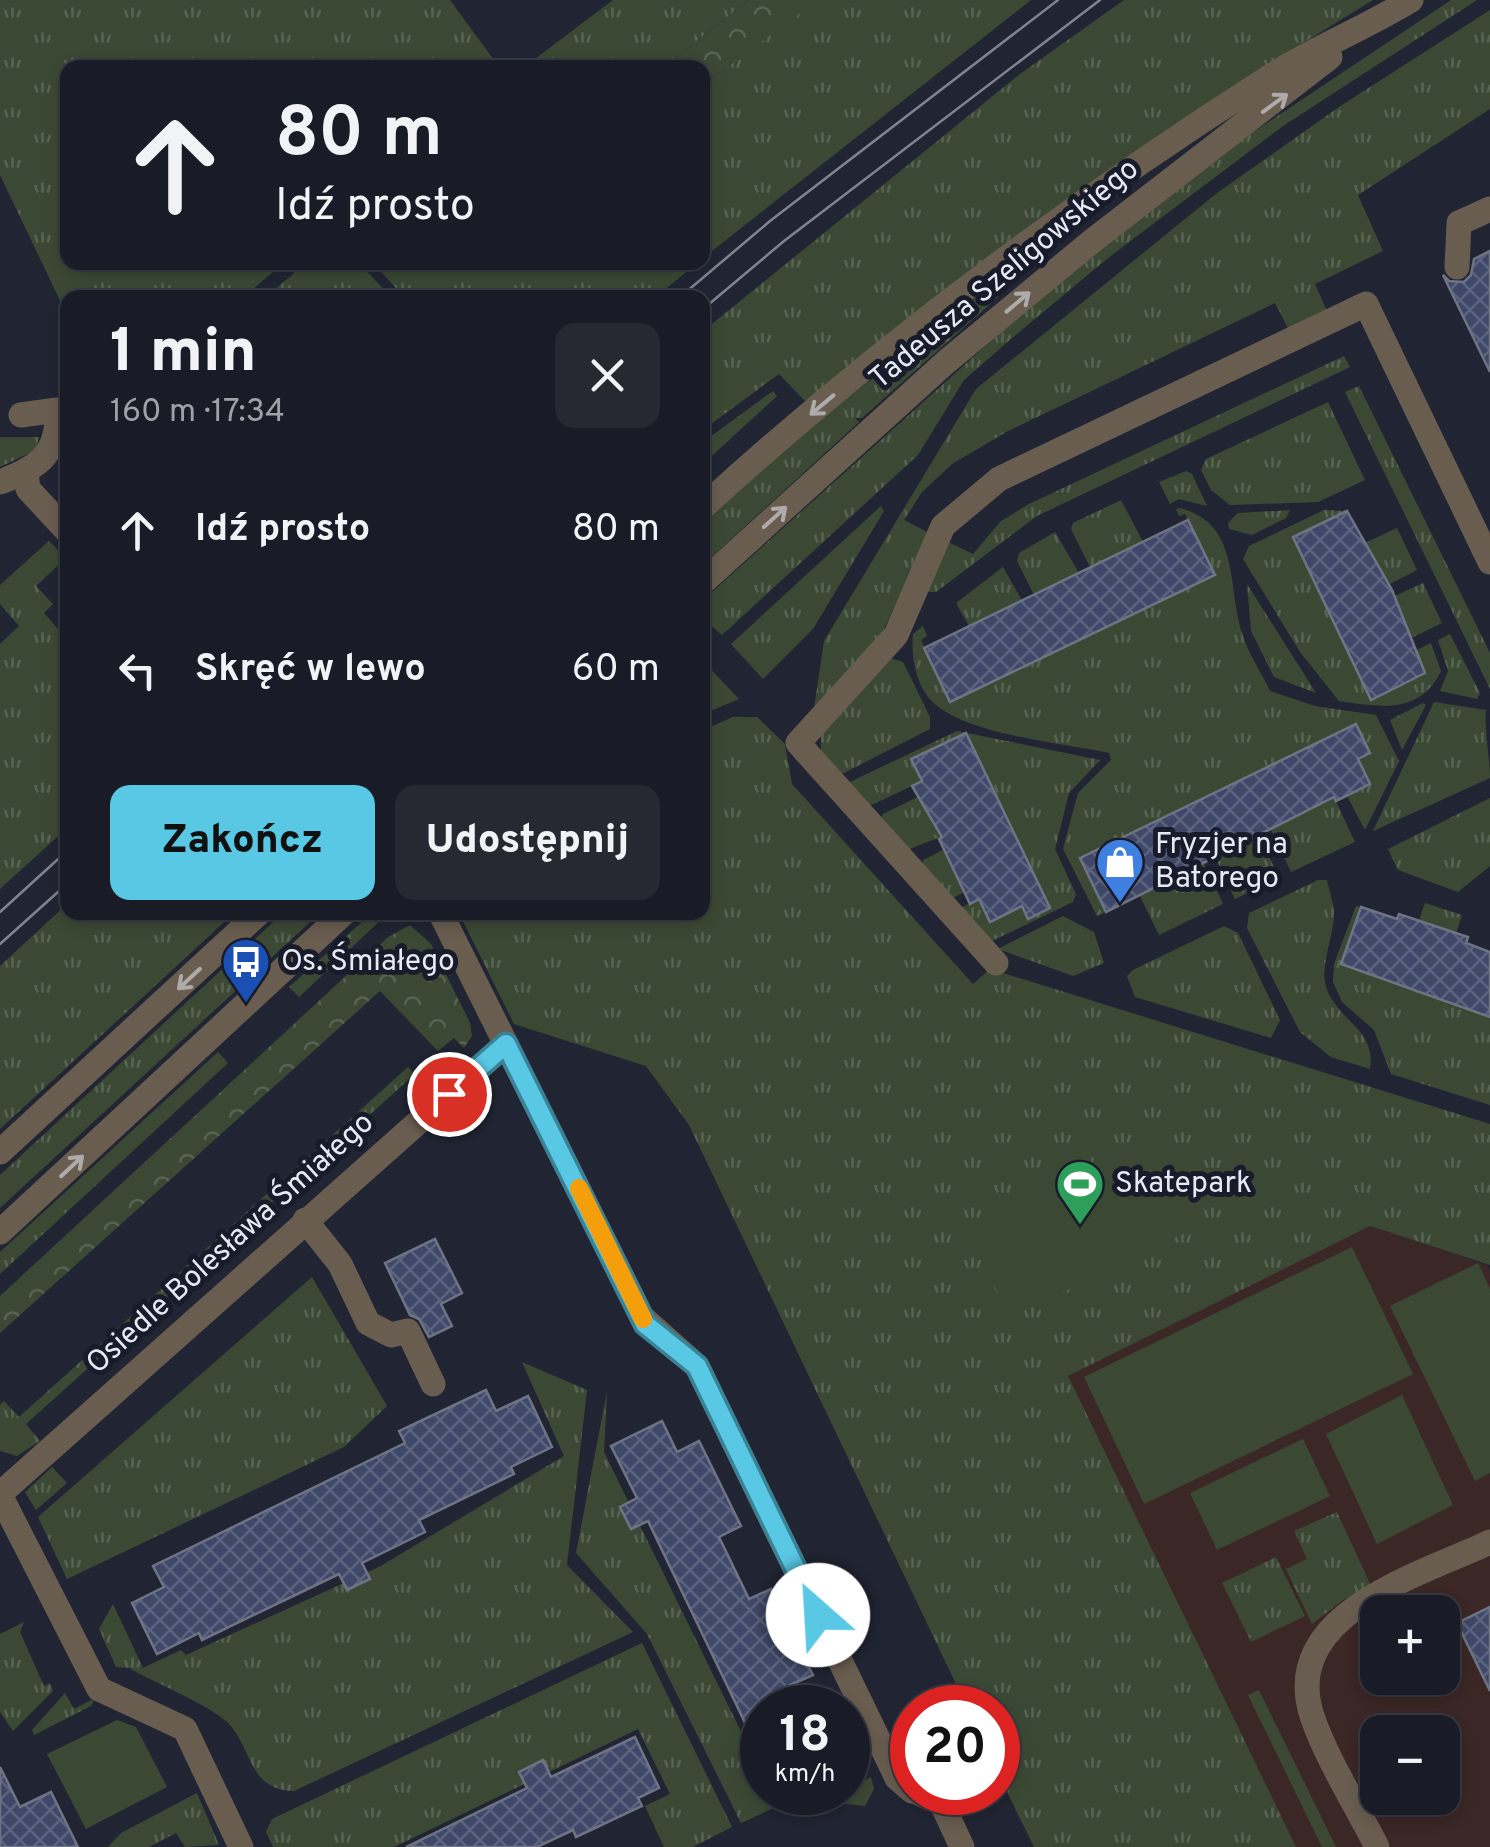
<!DOCTYPE html>
<html lang="pl">
<meta charset="utf-8">
<style>
:root{--surface:#191c26;--page:#262932;--text:#f1f3f6;--muted:#9fa1a7;--line:#373a43;--accent:#59c8e5}
body{margin:0;font-family:Overpass,sans-serif;background:var(--page);color:var(--text);height:100vh;display:flex;flex-direction:column;font-size:38px;white-space:nowrap}
*{box-sizing:border-box;margin:0}
p{font-size:32px;color:var(--muted)}
.icon{flex:none;width:55px;height:55px;fill:none;stroke:currentColor;stroke-width:2;stroke-linecap:round;stroke-linejoin:round}
.map{position:relative;flex:1;overflow:hidden}
.details{position:absolute;left:60px;top:290px;width:650px;height:630px;display:flex;flex-direction:column;background:var(--surface);border-radius:20px;box-shadow:0 5px 15px #0003,0 0 0 2px var(--line)}
.details>*{flex:none}
.banner{position:absolute;left:60px;top:60px;width:650px;height:210px;border-radius:20px;box-shadow:0 5px 15px #0003,0 0 0 2px var(--line);background:#191c26;color:var(--text);overflow:hidden}
.buttons{position:absolute;left:1360px;top:1595px;display:grid;gap:20px}
.buttons a{display:grid;place-items:center;width:100px;height:100px;border-radius:20px;background:var(--surface);box-shadow:0 5px 15px #0003,0 0 0 2px var(--line);font-size:50px}
.speed{position:absolute;left:740px;top:1685px;display:flex;gap:20px;font-size:50px;font-weight:700;text-align:center}
.speed>*{display:grid;place-content:center;width:130px;height:130px;border-radius:50%;background:var(--surface);box-shadow:0 5px 15px #0003,0 0 0 2px var(--line);line-height:1}
.speed small{font-size:25px;font-weight:400}
.speed .limit{border:15px solid #d22;background:#fff;color:#111}
.pin{position:absolute;display:grid;place-items:center;width:85px;height:85px;color:#fff;margin:-42px;border:5px solid #fff;border-radius:50%;box-shadow:0 2px 10px #0007}
.me{position:absolute;width:110px;margin:-55px;rotate:334deg;stroke-linejoin:round;filter:drop-shadow(0 0 8px #0008)}
.turn{display:flex;align-items:center;gap:35px;height:210px;padding:0 50px;font-size:45px}
.turn .icon{width:130px;height:130px;stroke-width:2.5}
.turn b{display:block;font-size:70px;line-height:85px}
.round{display:grid;place-items:center;flex:none;width:105px;height:105px;border-radius:20px;background:var(--page)}
.overview{display:flex;align-items:center;justify-content:space-between;height:170px;padding:0 50px}
h1{font-size:60px;font-weight:800;line-height:75px}
.button{display:flex;gap:20px;margin-top:auto;padding:20px 50px}
.button a{flex:1;height:115px;border-radius:20px;background:var(--accent);color:#111;font-size:40px;font-weight:800;line-height:115px;text-align:center}
.button a+a{background:var(--page);color:var(--text)}
ul{padding:0;list-style:none}
li{display:flex;align-items:center;gap:30px;height:140px;padding:0 50px}
li div{flex:1}
li b{display:block;font-size:38px}
li em{font-style:normal}
.map>svg:first-child{display:block}
</style>
<div class="map">
<svg width="1490" height="1847" viewBox="0 0 1490 1847">
<defs>
<pattern id="grass-tufts" width="24" height="20" patternUnits="userSpaceOnUse" patternTransform="scale(2.5)"><rect width="24" height="20" fill="#3b4934"/><path d="M3 7l-1-3M5 7V3M7 7l1-3M15 17l-1-3M17 17v-4M19 17l1-3" fill="none" stroke="#576352"/></pattern>
<pattern id="forest-crowns" width="20" height="18" patternUnits="userSpaceOnUse" patternTransform="scale(2.5)"><rect width="20" height="18" fill="#3b4934"/><path d="M2 6a3 3 0 1 1 6 0M12 15a3 3 0 1 1 6 0" fill="none" stroke="#576352"/></pattern>
<pattern id="building-cross-hatch" width="8" height="8" patternUnits="userSpaceOnUse" patternTransform="scale(2.5)"><rect width="8" height="8" fill="#3f4868"/><path d="M0 0l8 8M0 8l8-8" fill="none" stroke="#5b637e"/></pattern>
</defs>
<rect width="100%" height="100%" fill="#212533"/>
<path fill="#3b2725" fill-rule="evenodd" d="M1370 1226 1487 1265 1490 1270V1847H1290L1058 1372ZM1378 1612H1442V1678H1378ZM1378 1732H1442V1798H1378Z"/>
<g fill="url(#grass-tufts)">
<path d="M0 0H450L499 67 68 68V262L283 263 244 297 68 298 67 315 0 175Z"/>
<path d="M613 0H749L663 67 523 68Z"/>
<path d="M817 0H1031L703 258V85Z"/>
<path d="M1124 0H1373L1269 64 805 401 779 374 703 430 702 332 1020 74Z"/>
<path d="M1451 0H1477L1283 126 1108 258 1011 339 964 380 918 455 722 635 703 619V600L1041 296 1252 133Z"/>
<path d="M1490 10V109L1358 195 1383 251 1315 284 1327 311 1289 330 1275 303 1008 431 952 464 922 492 904 520 931 534 875 647 813 715 824 641 976 389 1217 193 1339 107Z"/>
<path d="M306 263H359L391 297H266Z"/>
<path d="M373 263H697L655 298 404 297Z"/>
<path d="M989 287 999 292 997 298 862 418H855L859 422 703 565V522L707 517 826 415Z"/>
<path d="M1344 356 1350 367 1037 516 936 592H926L946 541 973 554 1001 521 1029 504Z"/>
<path d="M1359 386 1490 653V689L1345 392Z"/>
<path d="M773 391 777 396 703 464V442Z"/>
<path d="M1328 402 1365 480 1318 502 1230 505 1211 490 1201 470 1206 459Z"/>
<path d="M0 437H39L36 450 0 467Z"/>
<path d="M1186 471 1192 474 1207 506 1179 499 1170 504 1159 482Z"/>
<path d="M1121 500 1143 542 1092 571 1071 529 1073 523Z"/>
<path d="M881 506 884 511 813 629 763 679 731 644Z"/>
<path d="M1180 508C1240 524 1227 584 1242 633 1248 653 1261 672 1270 691L1315 706 1376 715 1399 761 1365 830 1347 796 1370 784 1358 759 1370 752 1356 725 1081 857 1106 912 1097 916 1063 849 1078 793 1111 760 1109 753C1062 743 972 735 936 705 916 689 911 657 913 634L923 626 927 636 921 640 951 701 1214 576 1185 514 1179 516 1176 509Z"/>
<path d="M1290 510 1286 518 1252 535 1229 529 1228 523 1238 513Z"/>
<path d="M1324 510 1347 511 1293 538 1371 700 1425 674 1415 651 1431 643 1441 671C1420 715 1380 707 1339 701L1300 652 1243 559 1249 546Z"/>
<path d="M1397 528 1417 570 1384 587 1359 546Z"/>
<path d="M1055 532 1079 573 1034 595 1017 561 1019 553Z"/>
<path d="M49 541 66 558 36 586 53 604 44 613 67 639V828L0 889V644L19 626 0 604V585Z"/>
<path d="M1003 567 1024 604 969 626 956 603Z"/>
<path d="M1423 583 1442 623 1405 641 1386 600Z"/>
<path d="M1247 584 1316 693 1274 677 1251 631Z"/>
<path d="M1450 634 1480 693 1477 699 1440 691 1448 671 1438 640Z"/>
<path d="M890 658 903 662 930 717V729L840 775 821 754V733Z"/>
<path d="M703 661 739 699 703 714H702Z"/>
<path d="M1434 702 1486 710C1484 734 1490 754 1490 778L1373 831Z"/>
<path d="M1423 703 1426 705 1402 750 1390 720Z"/>
<path d="M733 717H757L785 744 792 784 973 984 990 969 1490 1124V1265L1370 1226 1068 1376 1296 1847H1034L1003 1784 998 1786V1708L967 1707 689 1125 646 1066 514 1024 459 913 702 912 703 730Z"/>
<path d="M957 731 1100 760 1069 793 1055 849 1076 894 1073 902 990 942 960 908 979 899 990 921 1022 906 1028 919 1050 908 966 733 912 758 922 781 874 804 866 805 850 782Z"/>
<path d="M928 792 948 834 907 850 880 820 883 814Z"/>
<path d="M1334 797 1355 842 1291 872 1270 828Z"/>
<path d="M1490 798V866L1458 892 1398 870 1388 849Z"/>
<path d="M1260 837 1279 878 1235 899 1216 859Z"/>
<path d="M953 845 973 888 951 899 922 867 923 860Z"/>
<path d="M1203 861 1223 904 1159 935 1138 892Z"/>
<path d="M1318 880H1327C1329 890 1333 901 1334 911 1335 935 1318 968 1327 990 1341 1023 1376 1030 1370 1069L1331 1057 1300 1032 1247 928 1249 913Z"/>
<path d="M1425 903 1462 915 1454 940 1417 926Z"/>
<path d="M67 904 68 912 234 913 0 1129V966Z"/>
<path d="M1356 906 1361 907 1342 965 1490 1017V1105L1391 1074 1374 1030 1342 1002 1333 982 1334 964Z"/>
<path d="M284 912 320 913 0 1208V1175Z"/>
<path d="M372 913H388L299 997 289 987Z"/>
<path d="M1063 916 1094 932 1104 963 1073 976 998 949Z"/>
<path d="M1224 926 1238 933 1280 1020 1271 1038 1135 997 1127 976 1133 970Z"/>
<path d="M218 1052 228 1063 0 1274V1252Z"/>
<path d="M408 1067 415 1074 26 1424 40 1441 17 1456 0 1451V1405L4 1401 19 1417Z"/>
<path d="M312 1277 387 1406 344 1447 67 1579 38 1517Z"/>
<path d="M522 1362 587 1390 567 1565 633 1632 294 1791C247 1790 253 1747 227 1722 209 1705 153 1682 129 1668L116 1667 99 1629 113 1604 143 1668 181 1650 186 1655 379 1567 564 1456Z"/>
<path d="M607 1391 604 1452 752 1754 762 1750V1792L806 1793 741 1823 647 1634 576 1553Z"/>
<path d="M52 1467 67 1483 36 1510 25 1492Z"/>
<path d="M1337 1512 1371 1586 1343 1600 1312 1624 1286 1569 1307 1559 1294 1531Z"/>
<path d="M1276 1557 1305 1616 1251 1642 1222 1583Z"/>
<path d="M24 1622 20 1632 44 1686 50 1683 53 1691 13 1731 0 1712V1634Z"/>
<path d="M642 1643 732 1827 693 1847H664L645 1806 670 1794 638 1729 394 1847H273L266 1832 272 1819Z"/>
<path d="M65 1693 74 1709 95 1698 91 1706 34 1735 32 1730Z"/>
<path d="M871 1777 874 1789 865 1806 821 1801 848 1792V1788Z"/>
<path d="M197 1793 219 1845 185 1847 176 1833 149 1847H108L121 1833Z"/>
</g>
<g fill="url(#forest-crowns)">
<path d="M749 0H818L703 85 702 68 663 67Z"/>
<path d="M410 925 431 944 470 1023 472 1036 464 1048 454 1038 438 1051 380 991 0 1333V1296L388 937Z"/>
</g>
<g fill="#3b4934">
<path d="M1149 1134 1195 1228 1010 1318 964 1225Z"/>
<path d="M1352 1247 1413 1374 1144 1504 1084 1377Z"/>
<path d="M1478 1263 1490 1289V1473L1475 1481 1390 1306Z"/>
<path d="M1402 1395 1453 1505 1377 1544 1326 1434Z"/>
<path d="M1303 1439 1330 1496 1217 1550 1190 1493Z"/>
<path d="M1259 1690 1336 1847H1322L1248 1695Z"/>
<path d="M117 1720 136 1727 167 1787 86 1829 47 1754Z"/>
</g>
<g fill="url(#building-cross-hatch)" stroke="#6f7485" stroke-width="2.5">
<path d="M1490 251V372L1443 275 1449 281 1464 282 1471 275 1474 259Z"/>
<path d="M1347 511 1392 590 1425 673 1371 700 1293 537Z"/>
<path d="M1188 520 1215 575 950 702 924 648Z"/>
<path d="M1356 724 1370 753 1358 759 1370 784 1336 801 1334 797 1106 912 1080 858Z"/>
<path d="M966 733 1050 908 1028 919 1022 906 990 922 979 899 970 904 939 839 942 837 912 786 922 781 911 759Z"/>
<path d="M1361 907 1397 919 1399 914 1468 937 1466 943 1490 952V1017L1341 964Z"/>
<path d="M435 1239 462 1293 441 1304 452 1326 429 1337 419 1319 410 1315 385 1263Z"/>
<path d="M486 1390 496 1411 528 1396 552 1447 511 1467 514 1474 419 1520 425 1532 362 1563 370 1579 347 1590 339 1574 202 1640 199 1633 157 1654 132 1603 164 1587 153 1566 405 1443 399 1431Z"/>
<path d="M662 1421 677 1452 699 1441 741 1526 719 1537 749 1599 771 1589 813 1675 790 1685 801 1708H762V1758L648 1521 631 1529 620 1507 637 1498 611 1446Z"/>
<path d="M1490 1607V1691L1457 1623Z"/>
<path d="M635 1737 659 1788 638 1798 642 1806 576 1837 573 1830 537 1847H406L527 1788 519 1772 543 1760 551 1777Z"/>
<path d="M0 1767 20 1807 51 1792 78 1847H0Z"/>
</g>
<g fill="none" stroke-linecap="round" stroke-linejoin="round">
<g stroke="#695d50" stroke-width="25">
<path d="M1457 267 1459 223 1490 209"/>
<path d="M26 473 28 489 68 532"/>
<path d="M0 482C38 468 59 454 57 410L21 415"/>
<path d="M702 508C878 347 1071 204 1271 76 1315 48 1365 28 1411 0"/>
<path d="M702 583 946 362 1091 242 1330 57"/>
<path d="M440 912 642 1317 697 1366 897 1778 912 1791"/>
<path d="M996 963 798 743 896 635 943 526 999 479 1366 304 1490 562"/>
<path d="M0 1152 260 912"/>
<path d="M305 1220 340 1264 368 1323 391 1335 408 1331 433 1384"/>
<path d="M0 1232 345 912"/>
<path d="M0 1494 506 1044"/>
<path d="M0 1495 99 1689 185 1729 241 1847"/>
<path d="M916 1792 942 1804 962 1847"/>
<path d="M1377 1847C1356 1805 1327 1760 1312 1716 1279 1613 1421 1575 1490 1542"/>
</g>
<g stroke="#808490" stroke-width="2.5">
<path d="M679 298 770 221 1058 0"/>
<path d="M702 310 784 241 1100 0"/>
<path d="M0 912 68 850"/>
<path d="M0 944 68 883"/>
</g>
</g>
<defs><path id="oneway-shaft" d="M-6 0H5M1.5-3L5.5 0L1.5 3" fill="none" stroke-width="1.6" stroke-linecap="round" stroke-linejoin="round" transform="scale(2.5)"/></defs>
<g stroke="#aeabaa">
<use href="#oneway-shaft" transform="translate(1275 103) rotate(-36)"/>
<use href="#oneway-shaft" transform="translate(1018 302) rotate(-40)"/>
<use href="#oneway-shaft" transform="translate(822 405) rotate(140)"/>
<use href="#oneway-shaft" transform="translate(775 517) rotate(-42)"/>
<use href="#oneway-shaft" transform="translate(189 979) rotate(137)"/>
<use href="#oneway-shaft" transform="translate(72 1166) rotate(-43)"/>
</g>
<g fill="none" stroke-linecap="round" stroke-linejoin="round">
<g stroke="#3a8295" stroke-width="25">
<path id="route" d="M449 1094 506 1044 645 1324 697 1366 818 1615"/>
</g>
<use href="#route" stroke="#59c8e5" stroke-width="18"/>
<path stroke="#f59e0b" stroke-width="18" d="M579 1188 643 1319"/>
</g>
<defs>
<g id="shop-pin" transform="scale(2.5)"><path d="M0 17L-7.5 6A9.5 9.5 0 1 1 7.5 6Z" fill="#3f7fe0" stroke="#181b29"/><path d="M-5-2.5h2.3a2.7 3.5 0 0 1 5.4 0H5L5.5 6h-11ZM-1.5-2.5h3a1.5 2.3 0 0 0-3 0Z" fill="#fff"/></g>
<g id="bus-pin" transform="scale(2.5)"><path d="M0 17L-7.5 6A9.5 9.5 0 1 1 7.5 6Z" fill="#1a4fb4" stroke="#181b29"/><path d="M-5-6H5V4H4V6H2V4H-2V6H-4V4H-5ZM-3.5-4V0h7V-4ZM-3.5 1.2v1.5H-2V1.2ZM2 1.2v1.5H3.5V1.2Z" fill="#fff"/></g>
<g id="stadium-pin" transform="scale(2.5)"><path d="M0 17L-7.5 6A9.5 9.5 0 1 1 7.5 6Z" fill="#2e9e5b" stroke="#181b29"/><path d="M0-5a6.5 5 0 1 0 0 10a6.5 5 0 1 0 0-10ZM-3.5-1.8h7v3.6h-7Z" fill="#fff"/></g>
</defs>
<g fill-rule="evenodd">
<use href="#shop-pin" x="1120" y="862"/>
<use href="#bus-pin" x="246" y="962"/>
<use href="#stadium-pin" x="1080" y="1184"/>
</g>
<g text-anchor="middle" dominant-baseline="central" stroke-width="10" stroke-linejoin="round" paint-order="stroke">
<g font-size="30" fill="#e7eaf4" stroke="#181b29">
<text transform="translate(1005 275) rotate(-40)">Tadeusza Szeligowskiego</text>
<text transform="translate(231 1244) rotate(-42)">Osiedle Bolesława Śmiałego</text>
</g>
<g font-size="30" fill="#e7eaf4" stroke="#181b29" text-anchor="start">
<text x="1155" y="845">Fryzjer na<tspan x="1155" dy="34">Batorego</tspan></text>
<text x="281" y="962">Os. Śmiałego</text>
<text x="1115" y="1184">Skatepark</text>
</g>
</g>
</svg>
<div class="buttons">
<a>+</a>
<a>−</a>
</div>
<div class="speed"><div>18<small>km/h</small></div><div class="limit">20</div></div>
<div class="pin" style="left:449px;top:1094px;background:#d93025"><svg class="icon" aria-label="arrive" viewBox="0 0 24 24"><path d="M6 21V4h12l-3 4 3 4H6"/></svg></div>
<svg class="me" style="left:818px;top:1615px" viewBox="-20 -20 40 40"><circle r="19" fill="#fff"/><path d="M0-13L10 11 0 6-10 11z" fill="#59c8e5"/></svg>
<div class="banner">
<div class="turn"><svg class="icon" aria-label="ahead" viewBox="0 0 24 24"><path d="M12 20V5M6 11l6-6 6 6"/></svg><div><b>80 m</b>Idź prosto</div></div>
</div>
<section class="details">
<div class="overview"><div><h1>1 min</h1><p>160 m · 17:34</p></div><a class="round"><svg class="icon" aria-label="close" viewBox="0 0 24 24"><path d="M6 6l12 12M18 6L6 18"/></svg></a></div>
<ul>
<li><svg class="icon" aria-label="ahead" viewBox="0 0 24 24"><path d="M12 20V5M6 11l6-6 6 6"/></svg><div><b>Idź prosto</b></div><em>80 m</em></li>
<li><svg class="icon" aria-label="left" viewBox="0 0 24 24"><path d="M17 20v-9H6M10 6l-5 5 5 5"/></svg><div><b>Skręć w lewo</b></div><em>60 m</em></li>
</ul>
<div class="button"><a>Zakończ</a><a>Udostępnij</a></div>
</section>
</div>
